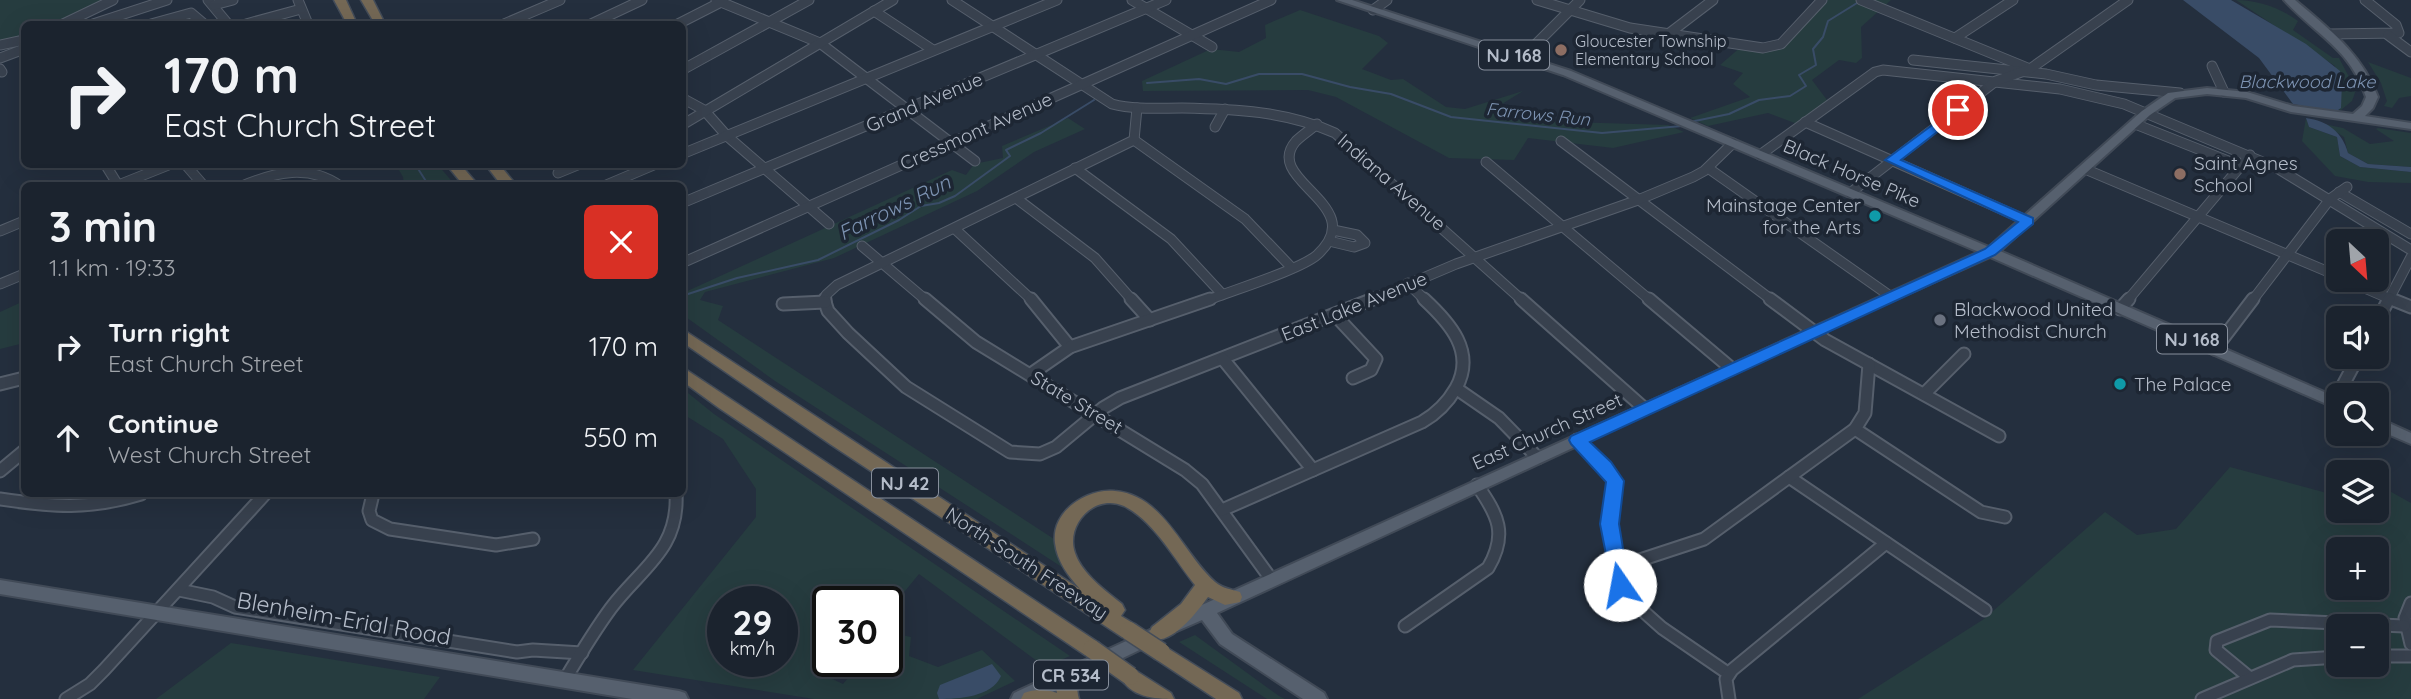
<!DOCTYPE html>
<meta charset="utf-8">
<style>
:root{--surface:#1b232e;--page:#282f3a;--text:#f1f3f6;--muted:#a0a4aa;--line:#39404a}
body{margin:0;font-family:Quicksand,sans-serif;background:var(--page);color:var(--text);height:100vh;display:flex;flex-direction:column;font-size:26px;white-space:nowrap}
*{box-sizing:border-box;margin:0}
p{font-size:23px;color:var(--muted)}
.icon{flex:none;width:38px;height:38px;fill:none;stroke:currentColor;stroke-width:2;stroke-linecap:round;stroke-linejoin:round}
.map{position:relative;flex:1;overflow:hidden}
.side{position:absolute;left:21px;top:182px;width:665px;height:315px;display:flex;flex-direction:column;background:var(--surface);border-radius:10px;box-shadow:0 7px 28px #0002,0 0 0 2px var(--line)}
.side>*{flex:none}
.guide{position:absolute;left:21px;top:21px;width:665px;height:147px;border-radius:10px;box-shadow:0 7px 28px #0002,0 0 0 2px var(--line);background:#1b232e;color:var(--text);overflow:hidden}
.needle{width:46px;rotate:154deg}
.tools{position:absolute;left:2326px;top:229px;display:grid;gap:14px}
.tools a{display:grid;place-items:center;width:63px;height:63px;border-radius:10px;background:var(--surface);box-shadow:0 7px 28px #0002,0 0 0 2px var(--line);font-size:35px}
.speed{position:absolute;left:707px;top:586px;display:flex;gap:14px;font-size:35px;font-weight:700;text-align:center}
.speed>*{display:grid;place-content:center;width:91px;height:91px;border-radius:50%;background:var(--surface);box-shadow:0 7px 28px #0002,0 0 0 2px var(--line);line-height:1}
.speed small{font-size:18px;font-weight:400}
.speed .limit{border:4px solid #111;border-radius:10px;background:#fff;color:#111}
.pin{position:absolute;display:grid;place-items:center;width:60px;height:60px;color:#fff;margin:-30px;border:4px solid #fff;border-radius:50%;box-shadow:0 2px 7px #0007}
.me{position:absolute;width:77px;margin:-38px;rotate:348deg;stroke-linejoin:round;filter:drop-shadow(0 0 5px #0008)}
.turn{display:flex;align-items:center;gap:24px;height:147px;padding:0 28px;font-size:32px}
.turn .icon{width:91px;height:91px;stroke-width:2.5}
.turn b{display:block;font-size:49px;line-height:60px}
.round{display:grid;place-items:center;flex:none;width:74px;height:74px;border-radius:10px;background:var(--page)}
.head{display:flex;align-items:center;justify-content:space-between;height:119px;padding:0 28px}
h1{font-size:42px;font-weight:700;line-height:52px}
ul{padding:0;list-style:none}
li{display:flex;align-items:center;gap:21px;height:91px;padding:0 28px}
li div{flex:1}
li b{display:block;font-size:26px}
li em{font-style:normal}
.map>svg:first-child{display:block}
</style>
<div class="map">
<svg width="2411" height="699" viewBox="0 0 2411 699">
<rect width="100%" height="100%" fill="#242f3e"/>
<g fill="#263c3f" fill-rule="evenodd">
<path d="M0 0H109L61 24H24V39L0 44Z"/>
<path d="M1820 0H1891L1861 27 1862 58 1856 63 1839 60 1812 80 1830 104 1800 125 1768 113 1708 126 1690 118 1750 97 1733 84 1743 73 1720 65 1742 46 1779 50Z"/>
<path d="M2236 0C2257 0 2281 8 2298 21L2293 30 2333 58H2339L2356 90 2352 101 2341 110 2336 109 2335 66Z"/>
<path d="M1300 10 1379 36 1388 43 1362 69 1391 80 1403 79 1446 107 1465 109 1523 91 1502 104 1536 121 1668 125 1684 132 1613 148 1528 138 1514 160 1449 158 1336 97 1308 90 1143 91 1142 81 1211 49 1239 52 1266 38 1265 25Z"/>
<path d="M2368 62 2411 78V96L2399 98 2392 108 2384 106 2387 101 2381 83Z"/>
<path d="M1068 118 1085 129 1034 152 977 191 834 258 705 292 700 300 723 306 718 320 1054 539 1071 573 775 381 683 315V293L952 170 966 175 974 164 1003 158 1002 146Z"/>
<path d="M2306 118 2309 127 2337 137 2340 156 2360 167 2411 172V183L2368 182 2335 176 2302 141Z"/>
<path d="M2324 124 2343 128 2370 144 2394 141 2376 129 2378 128 2411 133V167L2368 164 2348 153 2344 137Z"/>
<path d="M396 165H438L455 185H404L403 177Z"/>
<path d="M24 301V343L0 349V312Z"/>
<path d="M683 389 714 414 1070 656 1045 667 919 574 887 613V602H828V652L813 670 843 684 862 662H887V632L911 637 909 656 938 667 982 650 1015 681 977 699H814L633 670 756 517V489L723 439 683 414ZM723 602H782V662H723Z"/>
<path d="M2230 467 2338 496V511H2376L2377 484 2411 503V699H1858L1984 619 2105 512 2137 535 2176 529ZM2338 550H2376V588H2338ZM2338 626H2376V665H2338Z"/>
<path d="M1195 635 1279 696 1285 699H1267L1179 642Z"/>
<path d="M231 643 440 677 424 699H156Z"/>
</g>
<g fill="#394c67">
<path d="M2183 0H2231L2306 44 2340 71 2342 82 2341 108 2335 112 2293 104 2259 58Z"/>
<path d="M2306 118C2328 121 2342 132 2348 153L2368 164 2411 167V172L2360 167 2340 156 2337 137 2309 127Z"/>
<path d="M992 664 1001 676C992 697 958 699 939 699L937 693 940 685Z"/>
</g>
<g fill="none" stroke-linecap="round" stroke-linejoin="round">
<g stroke="#394c67" stroke-width="2">
<path d="M1147 83 1199 79 1226 84 1259 74H1302L1350 87 1391 94 1451 117 1602 133 1682 126"/>
<path d="M1690 122 1729 114 1759 100 1790 96 1806 86 1799 75 1816 65 1813 49 1823 37 1828 21 1857 3"/>
<path d="M415 164 429 186"/>
<path d="M682 296 737 278 818 260 899 220 921 206 939 203 955 196 1010 156 1006 150 1041 133 1094 100"/>
</g>
<g stroke="#565f6c" stroke-width="11">
<g id="minor-far1">
<path d="M208 0 228 24"/>
<path d="M298 0 308 24"/>
<path d="M716 0 820 43 975 161"/>
<path d="M952 0 1112 104C1135 110 1158 108 1182 108 1235 109 1286 111 1335 133L1523 301"/>
<path d="M1132 0 1212 47"/>
<path d="M1537 0 1630 28 1763 48 1781 44 1822 0"/>
<path d="M1861 0 2030 69"/>
<path d="M214 5 233 0"/>
<path d="M1373 10 1387 0"/>
<path d="M874 11 933 50"/>
<path d="M63 24 113 0"/>
<path d="M93 24 167 0"/>
<path d="M151 24 191 13 204 24"/>
<path d="M246 24 301 9"/>
<path d="M504 24 560 0"/>
<path d="M591 24 642 0"/>
<path d="M678 24 723 1"/>
<path d="M2329 34 2399 33 2396 25 2365 0"/>
<path d="M1667 35 1713 0"/>
<path d="M2388 35 2411 52"/>
<path d="M1955 38 2013 0"/>
<path d="M0 45 24 40"/>
<path d="M0 58 24 49"/>
<path d="M1522 58 1580 0"/>
<path d="M1913 60 2046 74 2096 85 2180 93"/>
<path d="M2212 66 2224 92"/>
<path d="M0 69 2 72"/>
<path d="M682 70 809 0"/>
<path d="M682 98 704 110 727 136 829 224"/>
<path d="M1805 122 2028 221"/>
<path d="M2135 124 2241 166"/>
<path d="M682 125 893 0"/>
<path d="M1215 127 1225 109"/>
<path d="M1134 140 1245 219 1292 268"/>
<path d="M1561 141 1773 301"/>
<path d="M682 154 1057 0"/>
<path d="M1760 155 1875 72 1883 70 2060 89 2124 104 2277 168 2411 250"/>
<path d="M1486 162 1651 301"/>
<path d="M105 164 118 185"/>
<path d="M185 164 204 186"/>
<path d="M1075 168 1171 239 1222 294"/>
<path d="M1708 168 1890 296"/>
<path d="M2085 169 2338 276"/>
<path d="M558 173 580 164"/>
<path d="M116 186 171 164"/>
<path d="M242 186C275 172 309 164 340 186"/>
<path d="M604 186 656 164"/>
<path d="M2339 192 2411 234"/>
<path d="M1850 193 1996 81 2030 69 2128 0"/>
<path d="M1016 198 1095 258 1133 301"/>
<path d="M682 203 1166 0"/>
<path d="M955 229 1033 301"/>
<path d="M0 231 24 221"/>
<path d="M1329 241 1354 247 1365 243 1357 235 1333 230"/>
<path d="M862 246 927 301"/>
<path d="M682 263 1271 0"/>
<path d="M2346 280 2395 301"/>
<path d="M1408 283 1426 301"/>
<path d="M0 284 24 274"/>
<path d="M825 301 826 295 837 285 1134 140 1137 108"/>
<path d="M1206 301C1230 291 1300 270 1317 255 1372 205 1261 181 1296 141 1302 135 1310 130 1317 124"/>
<path d="M1369 301 1456 264 1638 200 1693 177 1704 171 1733 143"/>
<path d="M2127 301 2250 155"/>
<path d="M2252 301 2330 199 2347 187"/>
<path d="M2388 301 2411 257"/>
</g>
</g>
<g stroke="#565f6c" stroke-width="15">
<g id="minor">
<path d="M925 299 976 342 1185 470 1202 484 1271 579"/>
<path d="M1031 299 1070 347"/>
<path d="M1131 299 1150 320"/>
<path d="M1521 299 1645 409"/>
<path d="M1649 299 1732 369"/>
<path d="M1770 299 1825 340 1999 436"/>
<path d="M2391 299 2411 307"/>
<path d="M825 302 828 311 848 333 906 387 1010 452 1040 454 1056 447 1103 408 1120 398 1373 299"/>
<path d="M825 302V299"/>
<path d="M783 304 825 302"/>
<path d="M2120 309 2129 299"/>
<path d="M1335 315 1376 359 1371 370 1353 378"/>
<path d="M2376 323 2389 299"/>
<path d="M2215 349 2253 299"/>
<path d="M1223 359 1313 470"/>
<path d="M1031 374 1070 347 1210 299"/>
<path d="M0 384 24 378"/>
<path d="M1457 389 1499 418 1538 458"/>
<path d="M1924 394 1964 354"/>
<path d="M2334 402 2358 357"/>
<path d="M1855 429 1981 512 2005 517"/>
<path d="M1577 440 1605 467 1615 481 1609 524 1620 585 1634 603 1662 628 1729 674"/>
<path d="M0 471 24 451"/>
<path d="M1789 477 1985 610"/>
<path d="M373 494 369 511 372 520 390 529 496 545 533 539"/>
<path d="M0 499C53 507 89 510 141 494"/>
<path d="M1222 510 1422 422C1436 414 1448 402 1456 388 1476 352 1450 323 1424 299"/>
<path d="M1614 562 1640 560 1704 539 1855 429 1865 413 1869 364"/>
<path d="M179 590 213 597 235 607 517 652 533 650 582 653"/>
<path d="M2411 603 2405 618 2411 644"/>
<path d="M1405 626 1488 568C1508 534 1498 515 1477 485"/>
<path d="M2376 656H2411"/>
<path d="M2250 678 2216 650 2217 641 2270 620 2404 626"/>
<path d="M564 681C579 656 594 631 611 608 641 568 679 550 676 494"/>
<path d="M66 699 90 684 104 670 265 494"/>
<path d="M1729 699 1726 679 1732 670 1886 543"/>
<path d="M2202 699 2293 660 2338 657"/>
</g>
</g>
<g stroke="#414a57" stroke-width="4">
<g id="major">
<path d="M1337 0H1352L1571 71 1989 247 2142 111 2168 93 2207 88 2247 92 2293 106 2353 114 2362 106 2366 97C2350 48 2316 35 2284 0H2295C2329 29 2362 54 2378 97L2373 108 2365 116 2411 123V129L2291 112 2246 98 2207 94 2175 98 2150 115 2000 251 2338 398V409L1990 257 1818 334 1217 613 1232 634 1324 693 1327 699H1303L1220 644 1202 620 1177 631 1171 629 1168 624 1171 619 1979 252 1563 75Z"/>
<path d="M2376 417 2411 433V444L2376 429Z"/>
<path d="M0 580 679 691 685 693 688 699H632L0 594Z"/>
<path d="M1150 630 1156 632 1159 637 1156 642 1038 699H1011L1014 693Z"/>
</g>
</g>
<g stroke="#434c59" stroke-width="3">
<g id="highway">
<path d="M334 0H346L357 24H347Z"/>
<path d="M361 0H373L385 24H375Z"/>
<path d="M446 164H460L479 186H464Z"/>
<path d="M485 164H499L517 186H502Z"/>
<path d="M682 329 1080 589C1068 576 1057 561 1055 543 1051 511 1087 488 1115 491 1164 495 1183 554 1215 582 1223 589 1231 589 1240 592L1242 597 1240 602 1225 605 1208 597C1198 611 1172 645 1152 639L1149 633 1152 627 1181 604 1195 585C1175 560 1154 521 1124 506 1094 493 1065 525 1075 553 1082 574 1106 591 1122 604L1125 610 1121 616 1136 625 1139 631 1136 637 1129 639 1122 637 830 444 682 342Z"/>
<path d="M682 367 1099 643 1102 649 1099 655 1092 657 1085 655 719 408 682 381Z"/>
<path d="M1161 644 1239 693 1242 699H1216L1154 658 1151 652 1154 646Z"/>
<path d="M1130 667 1171 693 1174 699C1154 699 1130 697 1120 676L1123 670Z"/>
<path d="M1067 668 1074 671C1078 679 1076 689 1079 699H1021L1024 693C1034 689 1047 689 1057 693 1055 684 1056 679 1060 671Z"/>
</g>
</g>
<use href="#minor-far1" stroke="#38414e" stroke-width="9"/>
<use href="#minor" stroke="#38414e" stroke-width="11"/>
<use href="#major" fill="#56606e" fill-rule="evenodd"/>
<use href="#highway" fill="#746855" fill-rule="evenodd"/>
<g stroke="#434c59" stroke-width="21" stroke-linecap="butt">
<g id="highway-bridge">
<path d="M1129 631 1161 652"/>
<path d="M1092 649 1130 676"/>
</g>
</g>
<use href="#highway-bridge" stroke="#746855" stroke-width="18"/>
</g>
<path fill="#1a73e8" stroke="#114b97" stroke-width="2" d="M1958 106 1963 107V112L1901 160 2033 218V224L1995 255 1590 442 1611 462 1624 481 1619 524 1629 585 1626 590 1620 593 1613 590 1600 524 1606 482 1571 444 1569 440 1571 436 1985 249 2018 222 1885 160Z"/>
<g fill="#8d6e63" stroke="#1d2633" stroke-width="2.5">
<circle cx="1561" cy="50" r="7"/>
<circle cx="2180" cy="174" r="7"/>
</g>
<g fill="#0f9aa8" stroke="#1d2633" stroke-width="2.5">
<circle cx="1875" cy="216" r="7"/>
<circle cx="2120" cy="384" r="7"/>
</g>
<circle fill="#6b7280" stroke="#1d2633" stroke-width="2.5" cx="1940" cy="320" r="7"/>
<g text-anchor="middle" dominant-baseline="central" stroke-width="7" stroke-linejoin="round" paint-order="stroke">
<g font-size="16" fill="#b4bcc9" stroke="#1d2633" text-anchor="start">
<text x="1575" y="41">Gloucester Township<tspan x="1575" dy="18">Elementary School</tspan></text>
</g>
<g fill="#1d2633" stroke="#878f9c" stroke-width="2">
<rect x="1479" y="40.5" width="70" height="29" rx="5"/>
<rect x="2157" y="324.5" width="70" height="29" rx="5"/>
<rect x="872" y="468.5" width="66" height="29" rx="5"/>
<rect x="1034" y="660.5" width="74" height="29" rx="5"/>
</g>
<g font-size="18" font-weight="bold" fill="#b4bcc9">
<text x="1514" y="55">NJ 168</text>
<text x="2192" y="339">NJ 168</text>
<text x="905" y="483">NJ 42</text>
<text x="1071" y="675">CR 534</text>
</g>
<g font-size="18" font-style="italic" fill="#7c92b1" stroke="#1d2633">
<text x="2307" y="81">Blackwood Lake</text>
<text transform="translate(1538 114) rotate(6)">Farrows Run</text>
</g>
<g font-size="19" fill="#b4bcc9" stroke="#1d2633">
<text transform="translate(924 102) rotate(-23)">Grand Avenue</text>
<text transform="translate(976 131) rotate(-24)">Cressmont Avenue</text>
<text transform="translate(1852 173) rotate(23)">Black Horse Pike</text>
<text transform="translate(1392 182) rotate(41)">Indiana Avenue</text>
<text transform="translate(1354 306) rotate(-22)">East Lake Avenue</text>
<text transform="translate(1077 402) rotate(31)">State Street</text>
<text transform="translate(1547 431) rotate(-24)">East Church Street</text>
<text transform="translate(1027 563) rotate(33)">North-South Freeway</text>
</g>
<g font-size="19" fill="#b4bcc9" stroke="#1d2633" text-anchor="start">
<text x="2194" y="163">Saint Agnes<tspan x="2194" dy="22">School</tspan></text>
<text x="1861" y="205" text-anchor="end">Mainstage Center<tspan x="1861" dy="22">for the Arts</tspan></text>
<text x="1954" y="309">Blackwood United<tspan x="1954" dy="22">Methodist Church</tspan></text>
<text x="2134" y="384">The Palace</text>
</g>
<g font-size="21" font-style="italic" fill="#7c92b1" stroke="#1d2633">
<text transform="translate(894 207) rotate(-26)">Farrows Run</text>
</g>
<g font-size="23" fill="#b4bcc9" stroke="#1d2633">
<text transform="translate(344 618) rotate(10)">Blenheim-Erial Road</text>
</g>
</g>
</svg>
<div class="tools">
<a><svg class="needle" viewBox="-14 -14 28 28"><path d="M0-13l5 13h-10z" fill="#e53935"/><path d="M0 13l5-13h-10z" fill="#a0a4aa"/></svg></a>
<a><svg class="icon" aria-label="sound" viewBox="0 0 24 24"><path d="M4 9h4l5-4v14l-5-4H4zM17 9q2 3 0 6"/></svg></a>
<a><svg class="icon" aria-label="search" viewBox="0 0 24 24"><circle cx="10" cy="10" r="6"/><path d="M15 15l6 6"/></svg></a>
<a><svg class="icon" aria-label="layers" viewBox="0 0 24 24"><path d="M12 4l9 5-9 5-9-5zM3 14l9 5 9-5"/></svg></a>
<a>+</a>
<a>−</a>
</div>
<div class="speed"><div>29<small>km/h</small></div><div class="limit">30</div></div>
<div class="pin" style="left:1958px;top:110px;background:#d93025"><svg class="icon" aria-label="arrive" viewBox="0 0 24 24"><path d="M6 21V4h12l-3 4 3 4H6"/></svg></div>
<svg class="me" style="left:1620px;top:585px" viewBox="-20 -20 40 40"><circle r="19" fill="#fff"/><path d="M0-13L10 11 0 6-10 11z" fill="#1a73e8"/></svg>
<div class="guide">
<div class="turn"><svg class="icon" aria-label="right" viewBox="0 0 24 24"><path d="M7 20v-9h11M14 6l5 5-5 5"/></svg><div><b>170 m</b>East Church Street</div></div>
</div>
<section class="side">
<div class="head"><div><h1>3 min</h1><p>1.1 km · 19:33</p></div><a class="round" style="background:#d93025;color:#fff"><svg class="icon" aria-label="close" viewBox="0 0 24 24"><path d="M6 6l12 12M18 6L6 18"/></svg></a></div>
<ul>
<li><svg class="icon" aria-label="right" viewBox="0 0 24 24"><path d="M7 20v-9h11M14 6l5 5-5 5"/></svg><div><b>Turn right</b><p>East Church Street</p></div><em>170 m</em></li>
<li><svg class="icon" aria-label="ahead" viewBox="0 0 24 24"><path d="M12 20V5M6 11l6-6 6 6"/></svg><div><b>Continue</b><p>West Church Street</p></div><em>550 m</em></li>
</ul>
</section>
</div>
